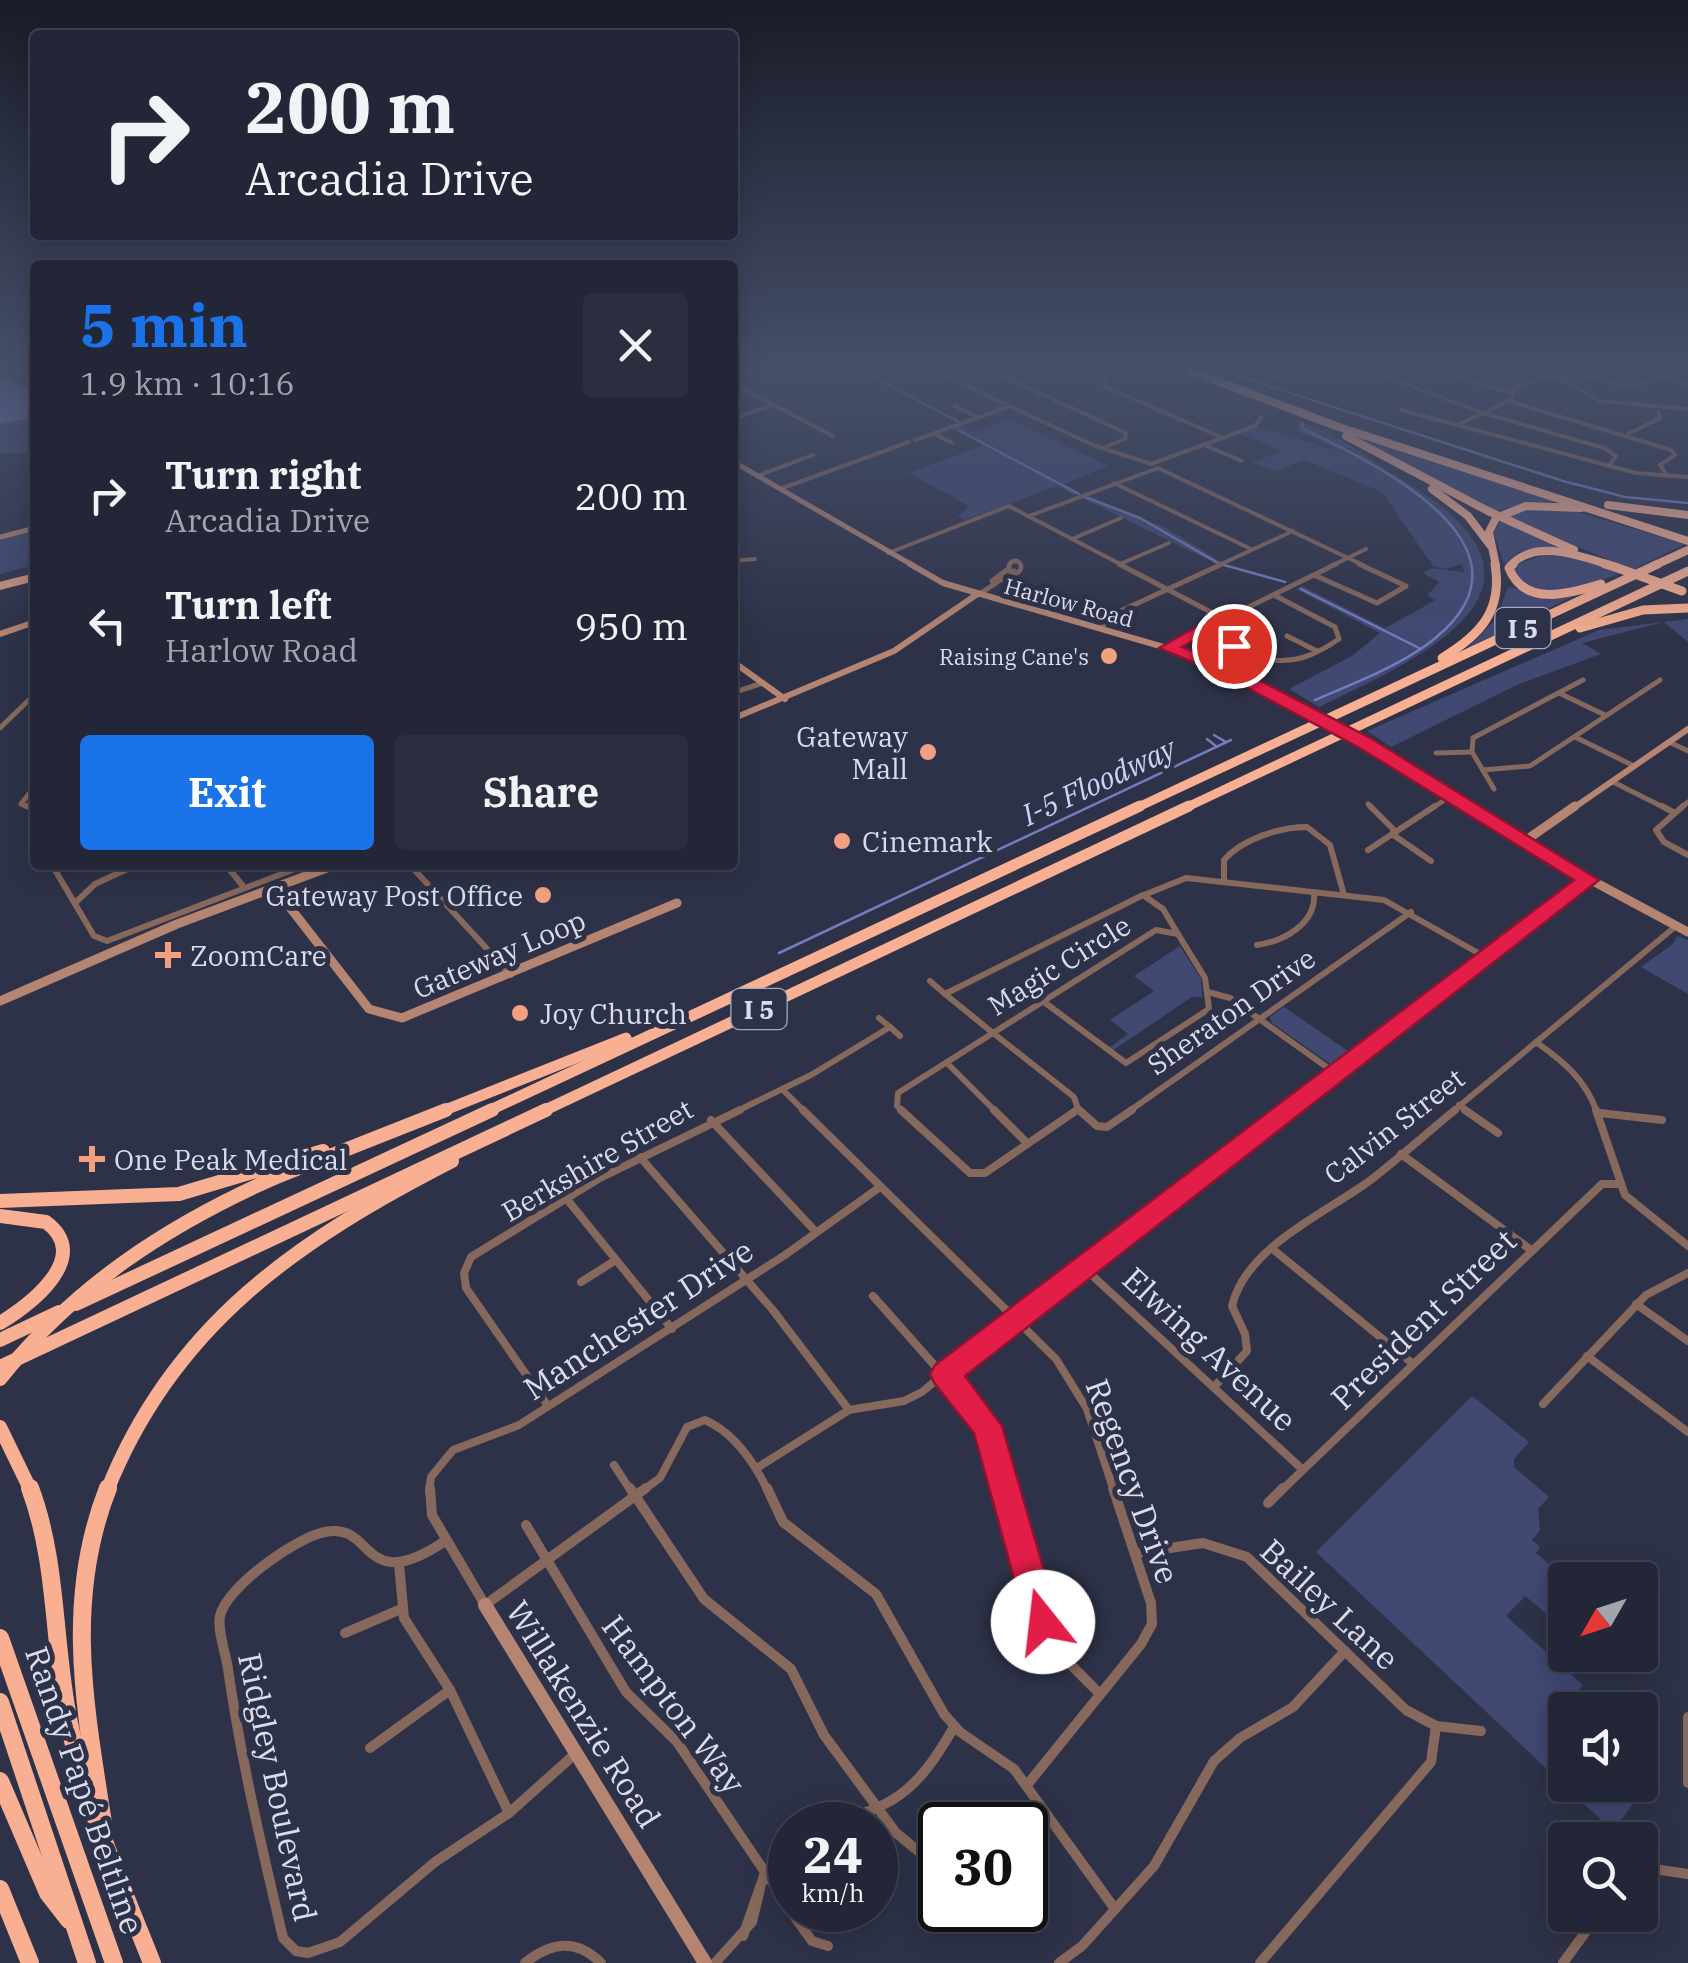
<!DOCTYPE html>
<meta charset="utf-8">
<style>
:root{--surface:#222636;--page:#2a2e3e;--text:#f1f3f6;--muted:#a2a5ad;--line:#3f4351;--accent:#1a73e8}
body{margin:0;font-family:"IBM Plex Serif",serif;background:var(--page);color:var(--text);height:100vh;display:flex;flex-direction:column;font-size:38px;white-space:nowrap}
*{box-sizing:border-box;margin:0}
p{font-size:32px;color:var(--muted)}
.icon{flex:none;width:55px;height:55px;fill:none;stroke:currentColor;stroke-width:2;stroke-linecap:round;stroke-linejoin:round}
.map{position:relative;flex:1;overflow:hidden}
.side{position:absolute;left:30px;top:260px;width:708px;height:610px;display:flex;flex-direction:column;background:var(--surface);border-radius:10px;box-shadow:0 5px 25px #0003,0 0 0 2px var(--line)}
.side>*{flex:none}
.banner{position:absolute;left:30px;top:30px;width:708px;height:210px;border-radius:10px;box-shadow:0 5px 25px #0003,0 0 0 2px var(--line);background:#222636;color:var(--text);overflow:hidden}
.needle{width:65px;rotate:231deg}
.tools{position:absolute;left:1548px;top:1562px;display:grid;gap:20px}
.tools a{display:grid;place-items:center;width:110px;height:110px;border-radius:10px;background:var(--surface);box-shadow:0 5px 25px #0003,0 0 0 2px var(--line);font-size:50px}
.speed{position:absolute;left:768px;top:1802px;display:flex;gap:20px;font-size:50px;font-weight:700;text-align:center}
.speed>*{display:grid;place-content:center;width:130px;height:130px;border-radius:50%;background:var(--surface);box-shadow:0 5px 25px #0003,0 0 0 2px var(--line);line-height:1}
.speed small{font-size:25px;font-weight:400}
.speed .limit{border:5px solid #111;border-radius:15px;background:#fff;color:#111}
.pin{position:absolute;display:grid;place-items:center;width:85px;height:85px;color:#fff;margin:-42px;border:5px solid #fff;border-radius:50%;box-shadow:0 2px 10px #0007}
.me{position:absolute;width:110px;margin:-55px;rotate:344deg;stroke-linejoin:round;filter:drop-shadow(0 0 8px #0008)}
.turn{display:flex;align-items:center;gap:35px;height:210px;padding:0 50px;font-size:45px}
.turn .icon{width:130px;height:130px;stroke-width:2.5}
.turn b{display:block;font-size:70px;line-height:85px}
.round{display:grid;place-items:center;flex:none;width:105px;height:105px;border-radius:10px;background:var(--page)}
.summary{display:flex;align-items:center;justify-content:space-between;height:170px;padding:0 50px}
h1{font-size:60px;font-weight:700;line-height:75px;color:var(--accent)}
.cta{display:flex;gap:20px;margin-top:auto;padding:20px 50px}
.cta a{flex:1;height:115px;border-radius:10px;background:var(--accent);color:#fff;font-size:40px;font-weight:700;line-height:115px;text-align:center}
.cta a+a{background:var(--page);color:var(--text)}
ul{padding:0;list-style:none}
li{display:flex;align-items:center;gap:30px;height:130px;padding:0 50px}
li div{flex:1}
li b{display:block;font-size:38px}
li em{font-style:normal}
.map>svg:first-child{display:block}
</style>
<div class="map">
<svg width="1688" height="1963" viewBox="0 0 1688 1963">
<rect width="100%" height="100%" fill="#2e3248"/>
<g fill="#414872">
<path d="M35 418V453L0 454V424Z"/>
<path d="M1008 419 1109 466 1064 484 1079 492 1074 495 1057 486 965 520 958 516 969 506 909 473 984 445 952 429 961 426 972 433Z"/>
<path d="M1298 422C1340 433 1369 460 1404 481 1580 586 1428 655 1319 707L1289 689 1352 656 1380 633 1296 589 1302 586 1385 628 1436 600 1427 596 1439 582 1423 573 1431 568 1464 572 1462 564 1445 569 1433 566 1382 492 1304 460 1275 472 1252 462 1283 451 1242 434 1256 427 1340 451 1298 431Z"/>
<path d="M1356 438 1358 437 1560 502 1526 503 1496 512Z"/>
<path d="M1088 496 1166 528 1220 561 1215 563 1082 498Z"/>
<path d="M1564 508 1685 544 1632 570 1507 516 1529 509Z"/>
<path d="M1501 520 1567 551 1519 552 1504 564 1494 533Z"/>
<path d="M35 531V565L0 574V539Z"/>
<path d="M1549 553 1588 561 1621 573C1579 589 1563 598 1519 583L1513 566Z"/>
<path d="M1508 587 1572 597 1466 649 1496 619Z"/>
<path d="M1688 619V642L1664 622 1582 643 1601 654 1519 684 1391 747 1367 731 1599 630Z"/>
<path d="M1677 936 1688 940V994L1641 967 1673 944Z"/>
<path d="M1180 946 1201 979 1202 997H1192L1112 1051 1109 1048 1128 1034 1110 1020 1154 991 1134 976Z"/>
<path d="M1284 1007 1351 1053 1352 1056 1340 1066 1332 1065 1272 1023 1270 1017Z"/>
<path d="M1472 1396 1529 1442 1514 1459V1467L1549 1497 1538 1509 1540 1530 1532 1540 1540 1547 1536 1553 1551 1566 1546 1572 1557 1582 1563 1577 1566 1580 1565 1629 1525 1596 1506 1616 1583 1685 1550 1727 1565 1741V1785H1612L1633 1804 1613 1831 1316 1552Z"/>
</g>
<path fill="#737dbd" d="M0 376 35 392V418L0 424Z"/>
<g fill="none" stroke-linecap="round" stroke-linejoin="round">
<g stroke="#737dbd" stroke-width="2.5">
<path d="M862 371 957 421"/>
<path d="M1222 371 1563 481 1625 497 1688 503"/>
<path d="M1302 423 1303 429C1382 466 1556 552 1425 646 1392 669 1352 684 1315 700"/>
<path d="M958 430 1079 494"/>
<path d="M1085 497 1140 518 1218 563"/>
<path d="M1224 565 1285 582"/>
<path d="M1301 589 1419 648"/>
<path d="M1214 735 1226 742"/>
<path d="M1207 739 1217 747"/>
<path d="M779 953 1231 740"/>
</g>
<g stroke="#87685c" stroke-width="4">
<path d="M934 371 1093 445 1151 464 1255 426 1261 417"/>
<path d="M992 371 1126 433 1125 439 1103 448"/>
<path d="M1114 371 1104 382 1106 387 1223 438"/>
<path d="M1371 371 1483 413 1604 448 1616 456 1609 466"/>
<path d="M1549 371 1599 401 1688 409"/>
<path d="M1647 371 1688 384"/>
<path d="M1265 373 1281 380"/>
<path d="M1453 376 1513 393"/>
<path d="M1008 377 1026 371"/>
<path d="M732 383 833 436"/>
<path d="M1509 401 1671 450 1675 455 1660 465 1667 476"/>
<path d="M955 406 977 417"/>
<path d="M1401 410 1636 473 1688 477"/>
<path d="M732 419 772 405"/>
<path d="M1457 425 1509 401 1516 388 1538 379 1580 375 1631 387 1661 376"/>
<path d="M935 434 952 443"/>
<path d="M1628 434 1660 418 1658 412"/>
<path d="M915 440 1008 407"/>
<path d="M1207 446 1242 461"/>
<path d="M757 476 813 455"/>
<path d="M1114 483 1251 549"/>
<path d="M780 489 909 442"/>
<path d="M1029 516 1158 468 1365 566"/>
<path d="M1072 539 1121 518"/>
<path d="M888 553 1009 506 1124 566"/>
<path d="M732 561 755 559"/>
<path d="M1120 564 1169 543"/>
<path d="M1217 566 1293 531"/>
<path d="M1331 566 1366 549"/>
</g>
<g stroke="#87685c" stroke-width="5">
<circle cx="1015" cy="567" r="6"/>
<path d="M1119 564 1224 619"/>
<path d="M1314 575 1377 603 1406 586 1359 564"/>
<path d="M992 581 1008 569"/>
<path d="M978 595 1014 571"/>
<path d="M1102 627 1112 615 1222 564"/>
<path d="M1204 630C1257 659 1284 677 1339 639L1335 627 1274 595"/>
<path d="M1287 636 1317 651"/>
<path d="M1167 647 1336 564"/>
<path d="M31 652H35"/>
<path d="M732 693 763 683"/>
<path d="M1559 693 1605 715"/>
<path d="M0 728 35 694"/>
<path d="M1575 737 1634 766"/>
<path d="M1669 742 1688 751"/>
<path d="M1436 753 1472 752"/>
<path d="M1483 770 1530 766 1660 680"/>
<path d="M1613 782 1667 809"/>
<path d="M1494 789 1472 752 1473 738 1583 680"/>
<path d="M1368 804 1373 809"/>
<path d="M32 809 21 804 35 786"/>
<path d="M1431 809 1452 795"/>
<path d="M1680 809 1688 802"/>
</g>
<g stroke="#87685c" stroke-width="6">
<path d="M27 806 35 810"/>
<path d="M1370 806 1396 832"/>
<path d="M1662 806 1673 812"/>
<path d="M1683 806 1656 830 1664 842 1688 855"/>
<path d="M1392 834 1431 861"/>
<path d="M1368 850 1435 806"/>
<path d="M52 865 94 936 107 941 300 867"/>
<path d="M226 865 243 886"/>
<path d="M410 865 511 975"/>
<path d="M1224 882V860C1242 839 1280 827 1307 827L1330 845 1344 895"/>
<path d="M1144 895 1186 878 1384 900 1487 958"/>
<path d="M75 903 95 884 136 865"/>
<path d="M1257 945C1285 941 1317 923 1314 892"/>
<path d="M930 981 945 994"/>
<path d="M1208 992 1230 998 1335 1073"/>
<path d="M1044 1002 1126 1063 1209 1009 1205 978 1178 934"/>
<path d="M879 1018 890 1027"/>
<path d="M993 1033 1074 1097 1078 1109 1074 1112"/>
<path d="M993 1033 945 994 1143 895 1163 909 1178 934"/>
<path d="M993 1033 1156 930 1178 934"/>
<path d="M1536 1042C1564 1062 1585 1079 1597 1112"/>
<path d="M947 1063 996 1112"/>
<path d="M782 1089 805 1112"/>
<path d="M1459 1105 1469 1112"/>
<path d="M1078 1109 1081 1112"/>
<path d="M735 1112 811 1075 890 1027 900 1036"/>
<path d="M904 1112 897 1106 898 1093 993 1033"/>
<path d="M1128 1112 1411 912"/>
<path d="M1285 1112 1588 880"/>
<path d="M1452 1112 1676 926"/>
</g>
<g stroke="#87685c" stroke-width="8">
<path d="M803 1110 1056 1359 1087 1409 1114 1491"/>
<path d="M901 1110 970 1173H985L1077 1110"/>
<path d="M994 1110 1027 1143"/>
<path d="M1079 1110 1097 1126 1107 1127 1132 1110"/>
<path d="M1465 1110 1498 1133"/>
<path d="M1596 1110 1625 1195 1688 1246"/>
<path d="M1600 1113 1662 1120"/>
<path d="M711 1120 816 1232"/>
<path d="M1401 1154 1531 1250"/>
<path d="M640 1157 772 1309 849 1410"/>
<path d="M566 1198 672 1329"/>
<path d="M1275 1251 1412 1363"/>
<path d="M1083 1267 1302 1469"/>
<path d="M581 1282 616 1260"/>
<path d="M873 1296 983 1420 1004 1491"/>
<path d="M1636 1304 1688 1341"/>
<path d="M1026 1311 1042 1304 1043 1298"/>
<path d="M1587 1356 1688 1432"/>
<path d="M1214 1387 1247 1351 1245 1334 1232 1306C1246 1246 1327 1213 1372 1179 1400 1157 1427 1133 1455 1110"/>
<path d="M1543 1404 1646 1295 1688 1273"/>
<path d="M548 1406 466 1288 464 1273 471 1257 598 1179 740 1110"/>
<path d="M614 1465 631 1491"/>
<path d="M757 1468 849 1410 904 1401 922 1392 1036 1298H1043L1289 1110"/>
<path d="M429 1491 431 1477 453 1450 519 1425 785 1255 880 1187"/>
<path d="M642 1491 660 1478 687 1427 705 1420C735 1433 754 1462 768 1491"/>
<path d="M1281 1491 1602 1184H1619"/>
</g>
<g stroke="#87685c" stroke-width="10">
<path d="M430 1488 432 1515 485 1605 646 1488"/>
<path d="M630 1488 704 1599 791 1669 824 1735 896 1833 922 1854"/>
<path d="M767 1488 783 1522 876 1594 944 1714 960 1732 1014 1769 1115 1909"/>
<path d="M1003 1488 1046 1632 1060 1654 1100 1694"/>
<path d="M1268 1503 1283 1488"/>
<path d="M526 1525 626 1692 677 1742 790 1909"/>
<path d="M445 1541C361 1598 375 1521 325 1532 297 1537 226 1587 220 1616 217 1630 226 1654 228 1669 241 1760 262 1848 283 1938L296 1951 308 1953 340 1942 435 1862 509 1813 575 1754"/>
<path d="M1136 1553 1203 1543 1247 1557 1406 1710 1436 1726 1481 1731"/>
<path d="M399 1564 404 1618 450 1690 509 1813"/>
<path d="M345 1633 401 1609"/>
<path d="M1688 1717V1783"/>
<path d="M370 1748 450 1690"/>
<path d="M1027 1785 1141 1644 1152 1624 1151 1603 1113 1488"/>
<path d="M819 1825C893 1809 916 1793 954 1727"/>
<path d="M1640 1867 1688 1874"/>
<path d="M790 1910 812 1941 828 1946"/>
<path d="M743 1936 765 1873 790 1841"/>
<path d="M525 1963C551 1942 576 1938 601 1963"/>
<path d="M715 1963 752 1922 760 1889"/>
<path d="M1059 1963 1082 1946 1154 1866 1214 1761 1240 1738 1293 1707 1345 1651"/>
<path d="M1260 1963 1431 1762 1436 1726"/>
<path d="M1563 1963 1598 1915"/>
</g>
<g stroke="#b58572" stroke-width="5">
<path d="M732 461 914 566"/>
<path d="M0 537 35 528"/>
</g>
<g stroke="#b58572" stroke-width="6">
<path d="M910 564 943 583 1184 653 1301 708"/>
<path d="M0 634 35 622"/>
<path d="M732 661 785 699"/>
<path d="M732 719 894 651 976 595"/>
<path d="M1365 743 1471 809"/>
<path d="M1572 809 1688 729"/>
</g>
<g stroke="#b58572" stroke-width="9">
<path d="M1467 806 1522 843 1688 932"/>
<path d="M1522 843 1575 806"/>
<path d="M274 887 369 1009 402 1018 677 903"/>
<path d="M0 1001 177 924 335 865"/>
</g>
<path stroke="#b58572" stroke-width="14" d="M485 1605 705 1963"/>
<path stroke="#d99b82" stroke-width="8" d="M0 586 35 577"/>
<g stroke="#f9af91" stroke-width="8">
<path d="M1191 371 1336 426 1688 541"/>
<path d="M1346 436 1488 511"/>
<path d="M1432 489 1468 516 1490 545"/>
<path d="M1608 505 1688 515"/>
<path d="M1510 521 1574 550"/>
<path d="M1496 566 1489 532 1496 518 1526 506 1581 508"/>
<path d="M1510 566C1536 537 1582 557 1613 566"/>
<path d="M1653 566 1688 550"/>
</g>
<g stroke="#f9af91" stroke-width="9">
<path d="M1513 564 1509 568C1524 607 1569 594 1601 584"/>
<path d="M1605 564 1615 567"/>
<path d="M1580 628 1643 610 1688 608"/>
<path d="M1442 658C1480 635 1503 611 1495 564"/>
<path d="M1134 809 1658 564"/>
<path d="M1183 809 1688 571"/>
</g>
<g stroke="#f9af91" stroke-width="11">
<path d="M440 1112 626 1038"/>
<path d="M486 1112 1140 806"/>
<path d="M541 1112 1189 806"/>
</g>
<g stroke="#f9af91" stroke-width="14">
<path d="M274 1178 446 1110"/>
<path d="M0 1201 179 1194 323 1151"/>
<path d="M0 1216 46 1222C93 1257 31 1304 0 1323"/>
<path d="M76 1304 492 1110"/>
<path d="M0 1340 59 1312"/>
<path d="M0 1367 546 1110"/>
<path d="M0 1427 31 1491"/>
<path d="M107 1491C173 1324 300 1239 452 1161"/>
</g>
<g stroke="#f9af91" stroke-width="18">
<path d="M30 1488C58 1562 53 1646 69 1723 86 1806 121 1885 152 1963"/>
<path d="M0 1638 114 1963"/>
<path d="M0 1702 87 1963"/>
<path d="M0 1781 48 1893 69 1920"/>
<path d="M105 1836C87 1716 62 1605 108 1488"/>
<path d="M0 1889 30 1963"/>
</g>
<path stroke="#b58572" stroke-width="6" d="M1301 708 1365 743"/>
<path stroke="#f9af91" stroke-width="8" d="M1488 511 1510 521"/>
<path stroke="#f9af91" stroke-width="9" d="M1615 567 1682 591"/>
<path stroke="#f9af91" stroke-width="14" d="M0 1379C75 1286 166 1226 274 1178"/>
</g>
<linearGradient id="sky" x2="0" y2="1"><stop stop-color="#191c28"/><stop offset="0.57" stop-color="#464f6a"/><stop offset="1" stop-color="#464f6a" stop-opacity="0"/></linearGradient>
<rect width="1688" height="646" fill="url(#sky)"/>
<path fill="#e11d48" stroke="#92132f" stroke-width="2.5" d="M1198 626H1210L1242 646 1234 651 1203 636 1182 647 1234 667 1372 739 1599 880 965 1376 1002 1426 1059 1622 1055 1634 1043 1638 1031 1634 1026 1622 974 1433 935 1384 930 1374 935 1365 1574 880 1358 747 1221 674 1159 648Z"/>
<g fill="#f2a07f" stroke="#2e3248" stroke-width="4">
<circle cx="1109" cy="656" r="10"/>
<circle cx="928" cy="752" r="10"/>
<circle cx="842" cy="841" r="10"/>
<circle cx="543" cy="895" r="10"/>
<path d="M163 940h10v10h10v10h-10v10h-10v-10h-10v-10h10z"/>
<circle cx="520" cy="1013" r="10"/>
<path d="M87 1144h10v10h10v10h-10v10h-10v-10h-10v-10h10z"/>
</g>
<g text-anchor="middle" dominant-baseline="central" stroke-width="10" stroke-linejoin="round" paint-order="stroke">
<g font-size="22" fill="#daddec" stroke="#2e3248">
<text transform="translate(1069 602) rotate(15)">Harlow Road</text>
</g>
<g font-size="22" fill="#daddec" stroke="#2e3248" text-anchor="end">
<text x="1089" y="656">Raising Cane's</text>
</g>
<g fill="#2e3248" stroke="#a6aabb" stroke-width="2.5">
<rect x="1495.5" y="608" width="55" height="40" rx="8"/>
<rect x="731.5" y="989" width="55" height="40" rx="8"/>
</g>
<g font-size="25" font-weight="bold" fill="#daddec">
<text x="1523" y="628">I 5</text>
<text x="759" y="1009">I 5</text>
</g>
<g font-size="28" fill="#daddec" stroke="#2e3248" text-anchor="start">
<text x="908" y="736" text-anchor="end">Gateway<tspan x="908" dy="32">Mall</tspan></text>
<text x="862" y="841">Cinemark</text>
<text x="523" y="895" text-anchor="end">Gateway Post Office</text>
<text x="190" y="955">ZoomCare</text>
<text x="540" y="1013">Joy Church</text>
<text x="114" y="1159">One Peak Medical</text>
</g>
<g font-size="28" fill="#daddec" stroke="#2e3248">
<text transform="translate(499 954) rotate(-23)">Gateway Loop</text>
<text transform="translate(1059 965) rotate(-32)">Magic Circle</text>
<text transform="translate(1231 1011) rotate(-35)">Sheraton Drive</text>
<text transform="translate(1394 1126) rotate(-38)">Calvin Street</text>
<text transform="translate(597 1160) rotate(-30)">Berkshire Street</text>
</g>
<g font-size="30" font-style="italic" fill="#cbd3f7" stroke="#2e3248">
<text transform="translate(1098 781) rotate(-25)">I-5 Floodway</text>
</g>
<g font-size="32" fill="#daddec" stroke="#2e3248">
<text transform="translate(638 1319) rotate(-33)">Manchester Drive</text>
<text transform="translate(1423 1319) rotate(-44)">President Street</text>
<text transform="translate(1210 1349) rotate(43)">Elwing Avenue</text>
<text transform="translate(1133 1481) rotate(70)">Regency Drive</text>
<text transform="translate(1330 1604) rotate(43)">Bailey Lane</text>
<text transform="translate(674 1704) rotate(53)">Hampton Way</text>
<text transform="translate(584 1714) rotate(58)">Willakenzie Road</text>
<text transform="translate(278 1787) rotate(78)">Ridgley Boulevard</text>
<text transform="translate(85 1790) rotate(71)">Randy Papé Beltline</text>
</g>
</g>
</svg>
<div class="tools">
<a><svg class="needle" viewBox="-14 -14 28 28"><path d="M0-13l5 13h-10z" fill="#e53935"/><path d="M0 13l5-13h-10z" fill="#a2a5ad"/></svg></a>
<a><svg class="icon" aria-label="sound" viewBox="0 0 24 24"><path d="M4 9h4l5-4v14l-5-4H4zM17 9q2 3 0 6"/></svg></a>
<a><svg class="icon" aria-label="search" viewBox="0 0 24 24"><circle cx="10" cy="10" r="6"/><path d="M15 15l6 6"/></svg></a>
</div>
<div class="speed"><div>24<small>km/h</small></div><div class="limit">30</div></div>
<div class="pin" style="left:1234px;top:646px;background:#d93025"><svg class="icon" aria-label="arrive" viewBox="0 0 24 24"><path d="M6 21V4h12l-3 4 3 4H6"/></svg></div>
<svg class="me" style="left:1043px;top:1622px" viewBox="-20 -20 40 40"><circle r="19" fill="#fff"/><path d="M0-13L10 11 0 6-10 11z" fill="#e11d48"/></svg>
<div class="banner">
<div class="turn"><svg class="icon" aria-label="right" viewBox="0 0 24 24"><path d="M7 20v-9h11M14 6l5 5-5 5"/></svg><div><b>200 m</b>Arcadia Drive</div></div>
</div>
<section class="side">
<div class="summary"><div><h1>5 min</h1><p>1.9 km · 10:16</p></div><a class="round"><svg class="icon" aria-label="close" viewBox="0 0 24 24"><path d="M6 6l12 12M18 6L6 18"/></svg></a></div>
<ul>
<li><svg class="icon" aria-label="right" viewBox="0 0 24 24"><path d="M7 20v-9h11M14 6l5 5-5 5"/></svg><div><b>Turn right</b><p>Arcadia Drive</p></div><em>200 m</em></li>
<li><svg class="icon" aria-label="left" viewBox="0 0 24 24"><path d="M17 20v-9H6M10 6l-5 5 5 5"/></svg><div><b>Turn left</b><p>Harlow Road</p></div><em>950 m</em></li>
</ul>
<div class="cta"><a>Exit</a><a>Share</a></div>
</section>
</div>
